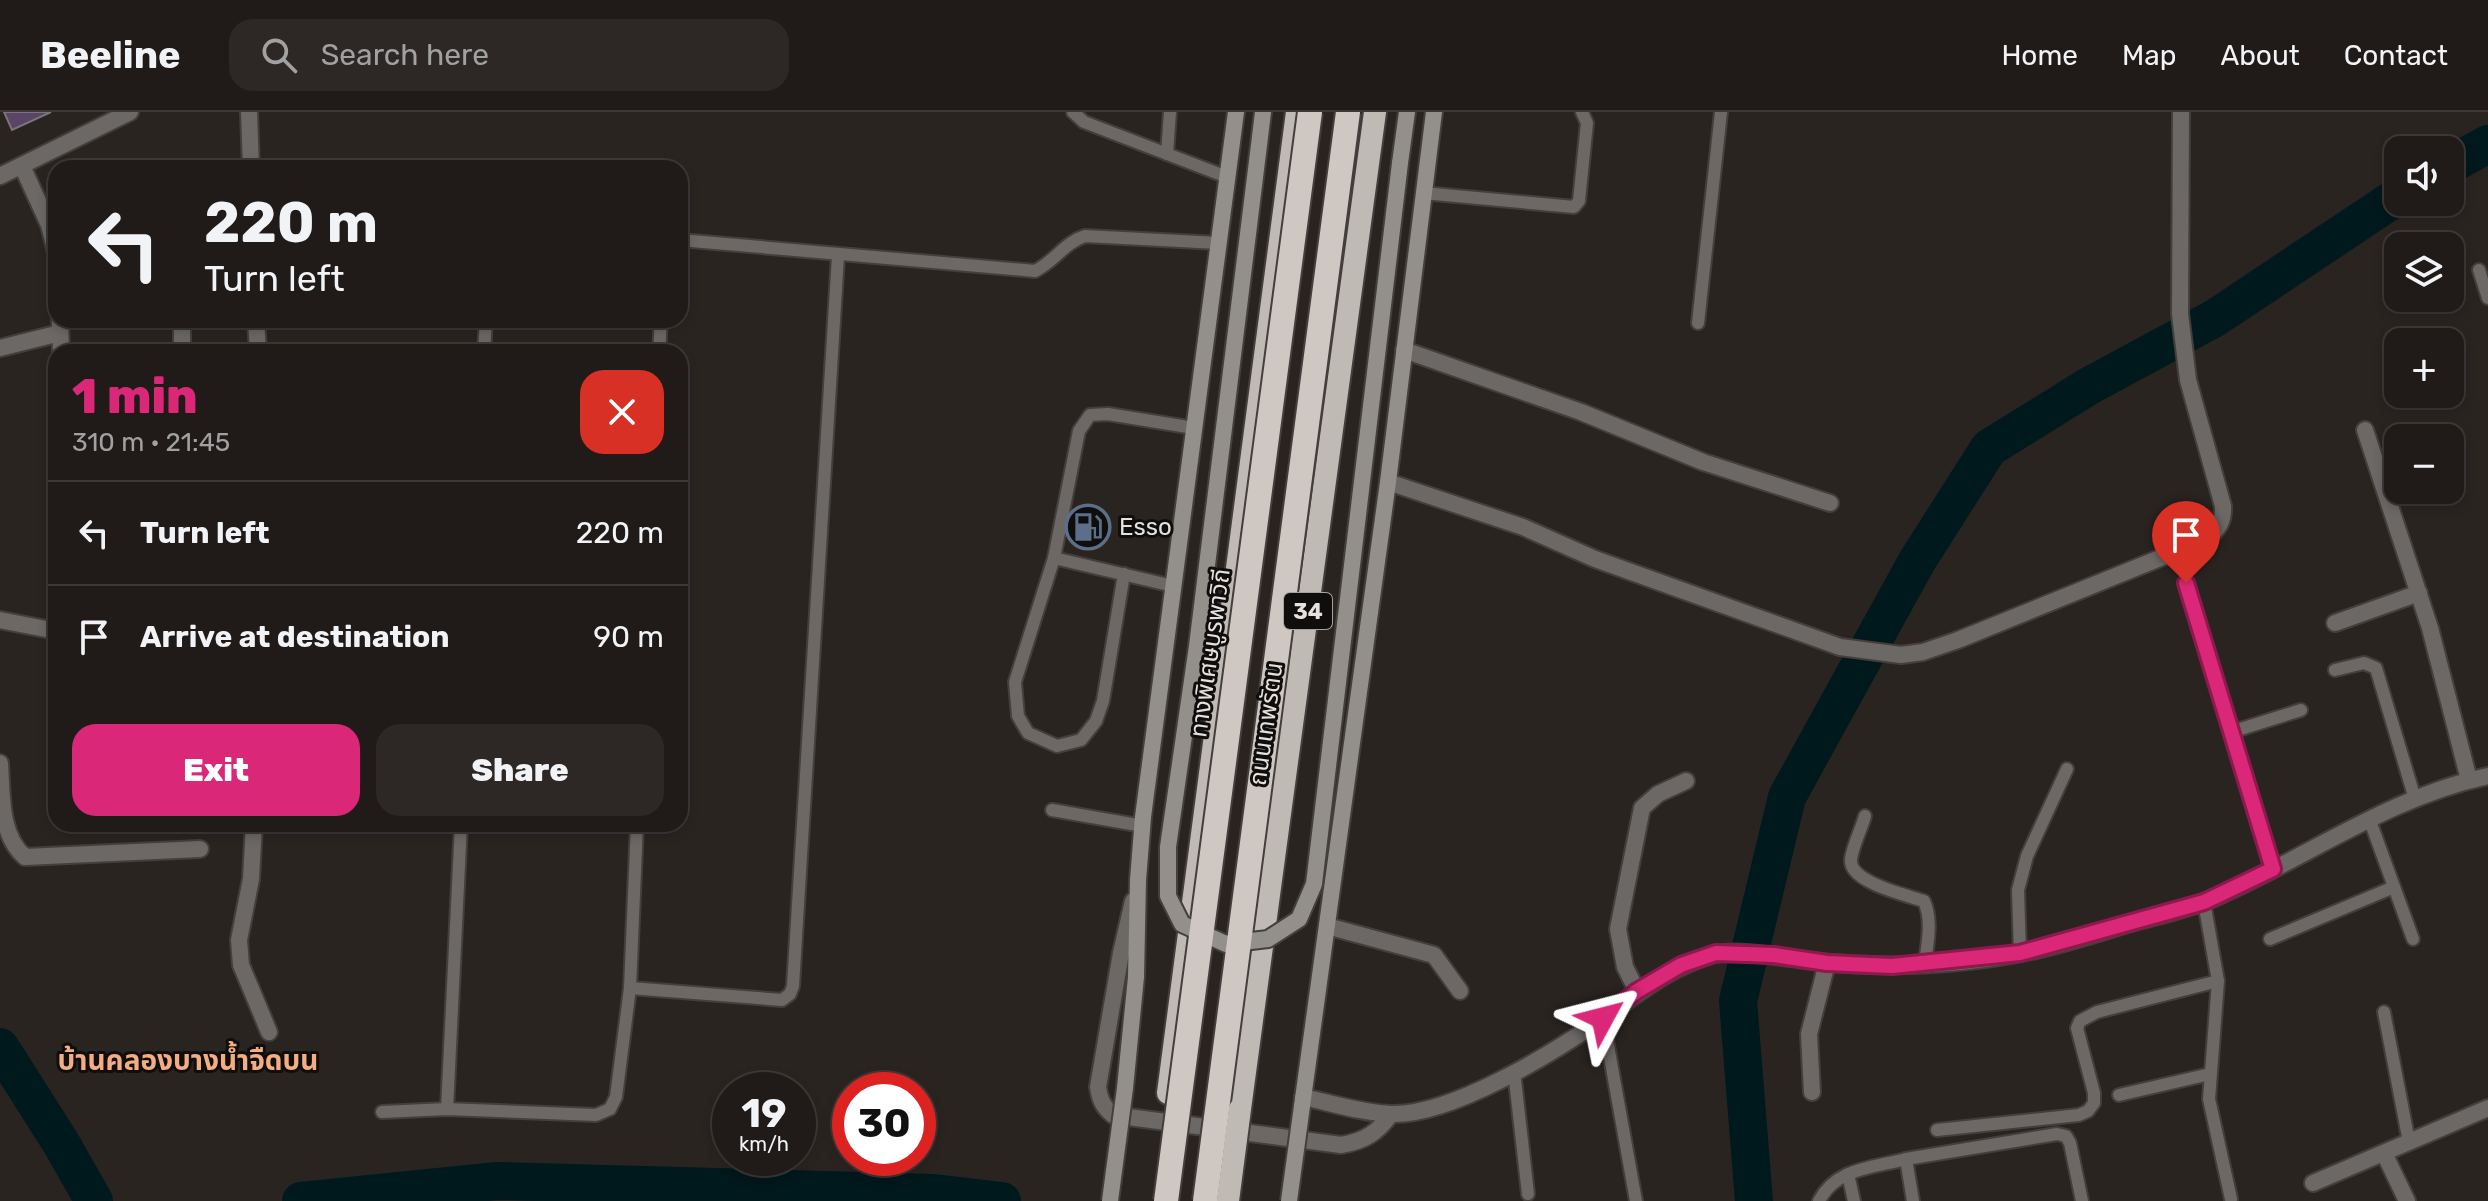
<!DOCTYPE html>
<meta charset="utf-8">
<style>
:root{--surface:#201b19;--page:#2d2826;--text:#f1f3f6;--muted:#a2a1a2;--line:#3d3938;--accent:#db2777}
body{margin:0;font-family:Rubik,"Noto Sans Thai",sans-serif;background:var(--page);color:var(--text);height:100vh;display:flex;flex-direction:column;font-size:30px;white-space:nowrap}
*{box-sizing:border-box;margin:0}
p{font-size:26px;color:var(--muted)}
.icon{flex:none;width:44px;height:44px;fill:none;stroke:currentColor;stroke-width:2;stroke-linecap:round;stroke-linejoin:round}
.map{position:relative;flex:1;overflow:hidden}
.panel{position:absolute;left:48px;top:232px;width:640px;height:488px;display:flex;flex-direction:column;background:var(--surface);border-radius:24px;box-shadow:0 4px 12px #0003,0 0 0 2px var(--line)}
.panel>*{flex:none}
.banner{position:absolute;left:48px;top:48px;width:640px;height:168px;border-radius:24px;box-shadow:0 4px 12px #0003,0 0 0 2px var(--line);background:#201b19;color:var(--text);overflow:hidden}
.buttons{position:absolute;left:2384px;top:24px;display:grid;gap:16px}
.buttons a{display:grid;place-items:center;width:80px;height:80px;border-radius:16px;background:var(--surface);box-shadow:0 4px 12px #0003,0 0 0 2px var(--line);font-size:40px}
.speed{position:absolute;left:712px;top:960px;display:flex;gap:16px;font-size:40px;font-weight:700;text-align:center}
.speed>*{display:grid;place-content:center;width:104px;height:104px;border-radius:50%;background:var(--surface);box-shadow:0 4px 12px #0003,0 0 0 2px var(--line);line-height:1}
.speed small{font-size:20px;font-weight:400}
.speed .limit{border:12px solid #d22;background:#fff;color:#111}
.pin{position:absolute;display:grid;place-items:center;width:68px;height:68px;color:#fff;margin:-82px -34px;border-radius:50% 50% 50% 0;rotate:-45deg;box-shadow:0 0 8px #0007}
.pin .icon{rotate:45deg}
.me{position:absolute;width:88px;margin:-44px;rotate:52deg;stroke-linejoin:round;filter:drop-shadow(0 0 6px #0008)}
.turn{display:flex;align-items:center;gap:28px;height:168px;padding:0 24px;font-size:36px}
.turn .icon{width:104px;height:104px;stroke-width:2.5}
.turn b{display:block;font-size:56px;line-height:68px}
.round{display:grid;place-items:center;flex:none;width:84px;height:84px;border-radius:24px;background:var(--page)}
.headline{display:flex;align-items:center;justify-content:space-between;height:136px;padding:0 24px}
h1{font-size:48px;font-weight:800;line-height:60px;color:var(--accent)}
.cta{display:flex;gap:16px;margin-top:auto;padding:16px 24px}
.cta a{flex:1;height:92px;border-radius:24px;background:var(--accent);color:#fff;font-size:32px;font-weight:800;line-height:92px;text-align:center}
.cta a+a{background:var(--page);color:var(--text)}
ul{padding:0;list-style:none}
li{display:flex;align-items:center;gap:24px;height:104px;padding:0 24px;border-top:2px solid var(--line)}
li div{flex:1}
li b{display:block;font-size:30px}
li em{font-style:normal}
header{display:flex;align-items:center;gap:48px;box-sizing:border-box;height:112px;padding:0 40px;background:var(--surface);border-bottom:2px solid var(--line)}
header strong{font-size:38px}
nav{display:flex;gap:44px;margin-inline-start:auto;font-size:28px}
.search{width:560px;height:72px;background:var(--page);display:flex;align-items:center;gap:20px;box-sizing:border-box;padding:0 28px;border-radius:24px;color:var(--muted);font-size:30px}
.map>svg:first-child{display:block}
</style>
<header>
<strong>Beeline</strong>
<div class="search"><svg class="icon" aria-label="search" viewBox="0 0 24 24"><circle cx="10" cy="10" r="6"/><path d="M15 15l6 6"/></svg>Search here</div>
<nav><a>Home</a><a>Map</a><a>About</a><a>Contact</a></nav>
</header>
<div class="map">
<svg width="2488" height="1089" viewBox="0 0 2488 1089">
<rect width="100%" height="100%" fill="#2a2421"/>
<g fill="none" stroke-linecap="round" stroke-linejoin="round">
<g stroke="#00191c" stroke-width="38">
<path d="M2450 53 2488 32"/>
<path d="M0 935 61 1031 94 1089"/>
<path d="M301 1089 497 1069 934 1081 1002 1089"/>
<path d="M1754 1089 1738 889 1787 685 1917 449 1989 336 2089 274 2215 206 2398 84"/>
</g>
</g>
<path fill="#5b4566" stroke="#79757b" stroke-width="2" d="M4 0H51L12 18Z"/>
<g fill="none" stroke-linecap="round" stroke-linejoin="round">
<g stroke="#443e3c" stroke-width="16">
<g id="service">
<path d="M1073 0 1084 10 1227 65"/>
<path d="M1167 42 1170 0"/>
<path d="M1423 81 1574 95 1579 89 1587 11 1582 0"/>
<path d="M680 128 1035 159C1054 150 1065 130 1085 124L1218 131"/>
<path d="M2479 158 2488 186"/>
<path d="M1698 211 1721 0"/>
<path d="M484 240 486 208"/>
<path d="M659 240 661 208"/>
<path d="M1054 446 1173 474"/>
<path d="M1124 462 1103 589 1096 609 1081 628 1057 634 1028 621 1018 604 1015 570 1054 446 1079 319 1090 303 1108 302 1194 316"/>
<path d="M2186 471 2273 757"/>
<path d="M2335 558 2364 551 2376 556 2415 687"/>
<path d="M2231 620 2301 598"/>
<path d="M1052 698 1143 714"/>
<path d="M1865 704C1861 718 1853 733 1851 747 1848 770 1906 783 1924 789 1933 809 1927 832 1925 852"/>
<path d="M2369 706 2413 827"/>
<path d="M2204 790 2218 869 2209 987 2231 1087"/>
<path d="M2270 827 2394 775"/>
<path d="M2020 841 2018 778 2027 744 2067 657"/>
<path d="M630 876 782 888 790 882 793 874 838 144"/>
<path d="M2384 900 2409 1030"/>
<path d="M1603 906 1636 1089"/>
<path d="M1514 959 1528 1082"/>
<path d="M2119 983 2210 962"/>
<path d="M447 997 461 712"/>
<path d="M382 1000 447 997 596 1003 610 997 616 985 630 876 637 712"/>
<path d="M1937 1018 2079 1003 2088 999 2094 991V981L2077 916 2080 909 2097 900 2218 869"/>
<path d="M1906 1047 2057 1022 2066 1024 2070 1031 2082 1089"/>
<path d="M1848 1062 1854 1089"/>
<path d="M1819 1089C1836 1056 1872 1056 1906 1047L1913 1089"/>
</g>
</g>
<g stroke="#443e3c" stroke-width="20">
<g id="minor">
<path d="M249 0 251 56"/>
<path d="M22 54 49 113 56 140"/>
<path d="M0 64 130 0"/>
<path d="M60 208 61 240"/>
<path d="M182 208V240"/>
<path d="M256 208 258 240"/>
<path d="M0 236 60 221"/>
<path d="M1404 238 1581 300 1703 350 1830 391"/>
<path d="M2365 318 2430 516 2469 668"/>
<path d="M1388 370 1523 415 1595 447 1840 535 1901 543 1923 540 1958 528 2207 427C2218 417 2224 410 2223 394L2188 268 2180 202 2181 0"/>
<path d="M0 508 56 519"/>
<path d="M2335 511 2419 481"/>
<path d="M0 651C2 684 0 724 25 745L200 737"/>
<path d="M254 712 251 767 239 828 241 853 269 920"/>
<path d="M1133 789 1121 841 1098 975C1100 988 1103 995 1113 1003L1341 1033C1365 1029 1377 1021 1391 1002"/>
<path d="M1327 814 1434 843 1460 879"/>
<path d="M1637 879 1625 855 1618 817 1642 696 1658 682 1686 669"/>
<path d="M1812 980 1809 922 1827 851"/>
<path d="M1303 985C1331 991 1362 1001 1391 1002 1451 1004 1553 941 1602 907 1641 880 1664 858 1711 843 1739 835 1800 849 1831 851 1900 856 1972 853 2040 837 2070 830 2101 820 2131 811 2160 803 2189 797 2216 785 2308 745 2389 685 2488 664"/>
<path d="M2384 1041 2407 1089"/>
<path d="M2313 1071 2488 996"/>
</g>
</g>
<g stroke="#443e3c" stroke-width="20">
<g id="secondary">
<path d="M1260 25 1263 0"/>
<path d="M1400 51 1407 0"/>
<path d="M1125 976 1136 865 1138 768 1143 705 1236 0"/>
<path d="M1302 994 1388 370 1434 0"/>
</g>
</g>
<g stroke="#443e3c" stroke-width="26">
<g id="trunk">
<path d="M1168 981 1297 0"/>
<path d="M1240 997 1375 0"/>
</g>
</g>
<use href="#service" stroke="#6b6866" stroke-width="12"/>
<use href="#minor" stroke="#6b6866" stroke-width="16"/>
<use href="#secondary" stroke="#938f8b" stroke-width="16"/>
<use href="#trunk" stroke="#c0bab5" stroke-width="22"/>
<g stroke="#443e3c" stroke-width="20" stroke-linecap="butt">
<g id="secondary-bridge">
<path d="M1260 25 1197 534 1168 735V784L1182 812 1226 832 1268 827 1299 807 1314 772 1400 51"/>
<path d="M1110 1089 1125 976"/>
<path d="M1289 1089 1302 994"/>
</g>
</g>
<g stroke="#443e3c" stroke-width="26" stroke-linecap="butt">
<path id="trunk-bridge" d="M1228 1089 1240 997"/>
</g>
<g stroke="#443e3c" stroke-width="28" stroke-linecap="butt">
<g id="motorway-bridge">
<path d="M1166 1089 1310 0"/>
<path d="M1205 1089 1348 0"/>
</g>
</g>
<use href="#secondary-bridge" stroke="#938f8b" stroke-width="16"/>
<use href="#trunk-bridge" stroke="#c0bab5" stroke-width="22"/>
<use href="#motorway-bridge" stroke="#cec7c2" stroke-width="24"/>
</g>
<g fill="none" stroke-linecap="round" stroke-linejoin="round">
<g stroke="#8e194d" stroke-width="20">
<path id="route" d="M1603 906 1637 879 1681 853 1716 841 1774 843 1827 851 1892 854 2020 841 2204 790 2273 757 2186 471"/>
</g>
<use href="#route" stroke="#db2777" stroke-width="14"/>
</g>
<defs>
<g id="fuel-ring" transform="scale(2.3)"><circle r="9.5" fill="#100e0c" stroke="#5c6f8a" stroke-width="1.5"/><path d="M-5.5-6h7V0h2V4h1.3V-2.5L3-4.5l.8-.8L6-3V5H2.5V1h-1V6h-7ZM-4.2-4.7v3.2H.2V-4.7Z" fill="#5c6f8a"/></g>
</defs>
<g fill-rule="evenodd">
<use href="#fuel-ring" x="1088" y="415"/>
</g>
<g text-anchor="middle" dominant-baseline="central" stroke-width="6" stroke-linejoin="round" paint-order="stroke">
<rect fill="#100e0c" stroke="#a5a2a0" stroke-width="2" x="1284" y="481" width="48" height="36" rx="6"/>
<g font-size="22" font-weight="bold" fill="#e5e1df">
<text x="1308" y="499">34</text>
</g>
<g font-size="24" fill="#e5e1df" stroke="#100e0c" text-anchor="start">
<text x="1119" y="415">Esso</text>
</g>
<g font-size="24" fill="#e5e1df" stroke="#100e0c">
<text transform="translate(1210 541) rotate(-82)">ทางพิเศษบูรพาวิถี</text>
<text transform="translate(1266 612) rotate(-82)">ถนนเทพรัตน</text>
</g>
<g font-size="28" font-weight="bold" fill="#f3ad83" stroke="#100e0c">
<text x="188" y="948">บ้านคลองบางน้ำจืดบน</text>
</g>
</g>
</svg>
<div class="buttons">
<a><svg class="icon" aria-label="sound" viewBox="0 0 24 24"><path d="M4 9h4l5-4v14l-5-4H4zM17 9q2 3 0 6"/></svg></a>
<a><svg class="icon" aria-label="layers" viewBox="0 0 24 24"><path d="M12 4l9 5-9 5-9-5zM3 14l9 5 9-5"/></svg></a>
<a>+</a>
<a>−</a>
</div>
<div class="speed"><div>19<small>km/h</small></div><div class="limit">30</div></div>
<div class="pin" style="left:2186px;top:471px;background:#d93025"><svg class="icon" aria-label="arrive" viewBox="0 0 24 24"><path d="M6 21V4h12l-3 4 3 4H6"/></svg></div>
<svg class="me" style="left:1603px;top:906px" viewBox="-20 -20 40 40"><path d="M0-17L14 15 0 8-14 15z" fill="#db2777" stroke="#fff" stroke-width="4"/></svg>
<div class="banner">
<div class="turn"><svg class="icon" aria-label="left" viewBox="0 0 24 24"><path d="M17 20v-9H6M10 6l-5 5 5 5"/></svg><div><b>220 m</b>Turn left</div></div>
</div>
<section class="panel">
<div class="headline"><div><h1>1 min</h1><p>310 m · 21:45</p></div><a class="round" style="background:#d93025;color:#fff"><svg class="icon" aria-label="close" viewBox="0 0 24 24"><path d="M6 6l12 12M18 6L6 18"/></svg></a></div>
<ul>
<li><svg class="icon" aria-label="left" viewBox="0 0 24 24"><path d="M17 20v-9H6M10 6l-5 5 5 5"/></svg><div><b>Turn left</b></div><em>220 m</em></li>
<li><svg class="icon" aria-label="arrive" viewBox="0 0 24 24"><path d="M6 21V4h12l-3 4 3 4H6"/></svg><div><b>Arrive at destination</b></div><em>90 m</em></li>
</ul>
<div class="cta"><a>Exit</a><a>Share</a></div>
</section>
</div>
